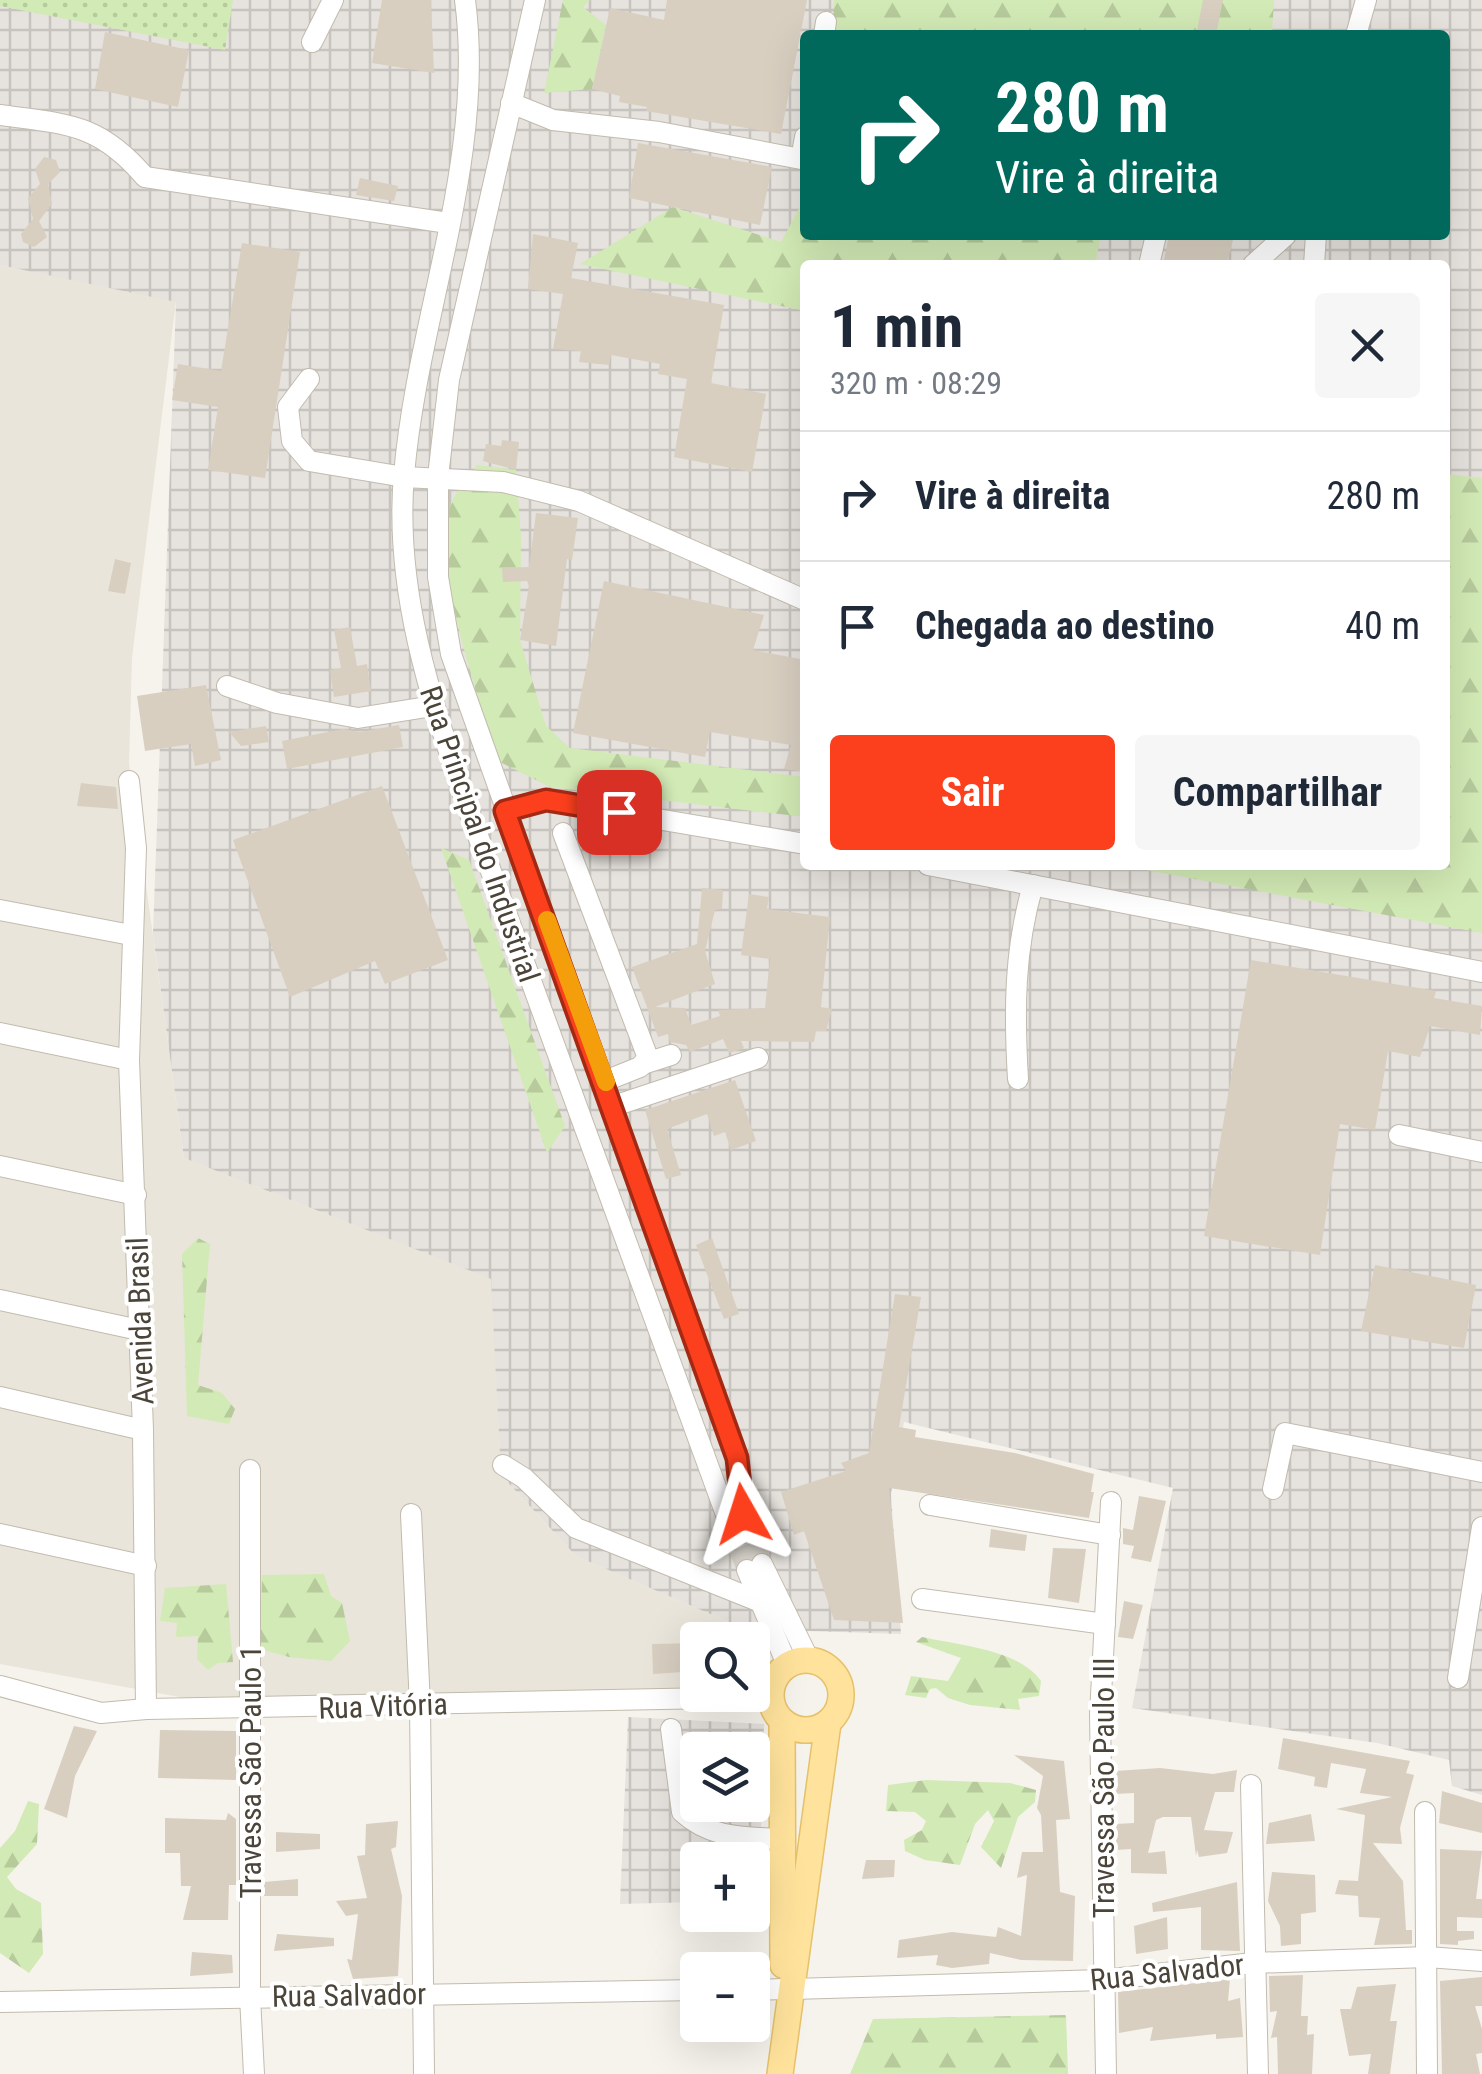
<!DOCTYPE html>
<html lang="pt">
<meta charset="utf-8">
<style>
:root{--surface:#fff;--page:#f6f6f7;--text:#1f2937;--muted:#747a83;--line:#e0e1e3;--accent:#fc3f1d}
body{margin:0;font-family:"Roboto Condensed",sans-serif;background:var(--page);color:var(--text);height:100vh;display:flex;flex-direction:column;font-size:38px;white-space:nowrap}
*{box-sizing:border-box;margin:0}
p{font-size:32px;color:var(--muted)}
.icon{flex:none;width:55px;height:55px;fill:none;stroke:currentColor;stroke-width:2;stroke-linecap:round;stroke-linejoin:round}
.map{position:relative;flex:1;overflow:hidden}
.details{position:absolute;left:800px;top:260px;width:650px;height:610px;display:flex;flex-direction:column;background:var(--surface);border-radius:10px;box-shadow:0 10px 40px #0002}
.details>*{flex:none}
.top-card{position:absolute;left:800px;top:30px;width:650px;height:210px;border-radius:10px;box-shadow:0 10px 40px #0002;background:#00695c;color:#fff;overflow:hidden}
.tools{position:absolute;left:680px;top:1622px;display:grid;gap:20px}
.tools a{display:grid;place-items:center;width:90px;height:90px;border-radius:10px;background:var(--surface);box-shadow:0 10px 40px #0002;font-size:50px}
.pin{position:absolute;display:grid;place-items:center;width:85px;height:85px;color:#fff;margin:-42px;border-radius:20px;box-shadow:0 5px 15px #0006}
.me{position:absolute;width:110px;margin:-55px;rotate:354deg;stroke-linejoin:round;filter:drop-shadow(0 0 8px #0008)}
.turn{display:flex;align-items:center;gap:35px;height:210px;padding:0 30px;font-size:45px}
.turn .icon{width:130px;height:130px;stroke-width:2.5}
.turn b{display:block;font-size:70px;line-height:85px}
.round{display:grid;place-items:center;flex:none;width:105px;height:105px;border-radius:10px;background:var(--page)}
.overview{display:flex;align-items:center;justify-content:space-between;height:170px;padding:0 30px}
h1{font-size:60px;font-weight:700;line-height:75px}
.primary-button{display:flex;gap:20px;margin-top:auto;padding:20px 30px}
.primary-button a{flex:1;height:115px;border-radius:10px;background:var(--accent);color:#fff;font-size:40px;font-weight:700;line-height:115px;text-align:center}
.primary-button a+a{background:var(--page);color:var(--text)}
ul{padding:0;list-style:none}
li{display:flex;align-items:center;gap:30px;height:130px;padding:0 30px;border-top:2px solid var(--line)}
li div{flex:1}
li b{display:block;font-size:38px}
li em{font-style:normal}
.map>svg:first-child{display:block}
</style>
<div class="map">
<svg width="1482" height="2074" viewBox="0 0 1482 2074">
<defs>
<pattern id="industrial-grid" width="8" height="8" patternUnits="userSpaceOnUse" patternTransform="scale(2.5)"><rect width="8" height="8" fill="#e6e2dd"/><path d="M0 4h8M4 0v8" fill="none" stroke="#c7c3be"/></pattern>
<pattern id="grass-dots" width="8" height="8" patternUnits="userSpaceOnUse" patternTransform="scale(2.5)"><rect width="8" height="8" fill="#d2eab5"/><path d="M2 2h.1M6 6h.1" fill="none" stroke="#b6ca9c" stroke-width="1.8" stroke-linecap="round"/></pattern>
<pattern id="forest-firs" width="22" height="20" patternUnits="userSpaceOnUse" patternTransform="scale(2.5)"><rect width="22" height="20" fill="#d2eab5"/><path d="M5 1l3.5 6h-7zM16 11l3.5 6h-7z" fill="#b6ca9c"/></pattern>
</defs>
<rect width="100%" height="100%" fill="#f6f3ec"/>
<path fill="#eae5da" d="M0 265 176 301 132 658 129 763 184 1158 492 1279 501 1475 576 1556 745 1629 742 1640H698V1695L250 1710 0 1664Z"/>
<g fill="url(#industrial-grid)" fill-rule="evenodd">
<path d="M0 0H1482V1795L1452 1786 1449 1760 1377 1743 1132 1708 1173 1488 904 1422 891 1494 901 1634 745 1629 576 1556 501 1475 491 1279 184 1158 153 934 176 302 0 265ZM805 35H1445V235H805ZM805 265H1445V865H805Z"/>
<path d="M628 1717 764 1724 759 1901H753L752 1860H698L697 1902 620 1904ZM698 1750H752V1805H698Z"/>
</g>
<path fill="url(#grass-dots)" d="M0 0H233L225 50 0 6Z"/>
<g fill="url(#forest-firs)">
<path d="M563 0H590L583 7 606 25 592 89 544 93Z"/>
<path d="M834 0H1274L1272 35H833Z"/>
<path d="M805 197V235H1101L1095 265H805V311L580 264 673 207 781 242Z"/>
<path d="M477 465 516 470 521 536 520 640 546 726 570 748 805 777V817L550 787 500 762C480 704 429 561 451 504 456 491 469 477 477 465Z"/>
<path d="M1445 474 1482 478V933L1120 865H1445Z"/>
<path d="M441 848 469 860 565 1126 547 1153Z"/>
<path d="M198 1238 210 1244 198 1385 222 1393 235 1409 229 1424 187 1416 182 1254Z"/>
<path d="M324 1574 331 1596 342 1603 350 1641 331 1661 289 1657 260 1649 262 1575Z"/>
<path d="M226 1584 233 1662 218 1663 208 1670 197 1659 198 1636 176 1637 177 1623 160 1621 165 1588Z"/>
<path d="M922 1637C957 1645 1019 1649 1041 1681L1039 1696 1018 1699 1020 1710 970 1705 948 1698 936 1688 930 1689 926 1698 905 1695 911 1676 948 1681 961 1658 916 1642Z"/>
<path d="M926 1780 1010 1783 1036 1790 1035 1802 1018 1817 1001 1868 981 1847 994 1821 988 1810 975 1824 960 1865 925 1860 905 1851 904 1840 922 1830 926 1821 915 1812 886 1811 888 1785Z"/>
<path d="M28 1801 39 1804 37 1844 7 1877 16 1889 41 1903 43 1954 29 1973 0 1953V1848L15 1831Z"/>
<path d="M1066 2015 1068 2074H850L873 2019Z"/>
</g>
<g fill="#d8cfc1">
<path d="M382 0H431L434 73 372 63Z"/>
<path d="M667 0H807L781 134 646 111 647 107 619 102 620 96 592 89 610 8 664 20Z"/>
<path d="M1203 0H1223L1216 35H1196Z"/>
<path d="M105 32 189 50 178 107 95 89Z"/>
<path d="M638 143 772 167 760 225 629 198Z"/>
<path d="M44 157 56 160 60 172 48 184 52 204 39 221 47 237 34 247 23 242 21 234 33 219 28 198 40 184 35 169Z"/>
<path d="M360 178 398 186 394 201 356 195Z"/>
<path d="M533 234 578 243 571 278 724 305 711 383 766 394 752 472 674 457 687 379 658 374 660 364 611 355 609 365 579 362 581 351 553 349 563 294 528 289Z"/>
<path d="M1169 235H1234L1227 265H1163Z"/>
<path d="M242 243 300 252 265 478 208 470 218 407 172 400 178 364 221 371Z"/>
<path d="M502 440 519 442 516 470 483 461 486 444 501 446Z"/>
<path d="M536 513 578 518 572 560 567 559 556 646 520 640 529 586 527 581 503 582 502 568 529 567Z"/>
<path d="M115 559 131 563 125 594 108 591Z"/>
<path d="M604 581 764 615 753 650 805 660V772L784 769 791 745 710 732 705 757 573 733Z"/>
<path d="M350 627 357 666 367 664 371 691 334 697 330 670 341 668 334 630Z"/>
<path d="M206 685 221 760 195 766 191 744 145 751 137 696Z"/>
<path d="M399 725 403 747 287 769 282 741 343 729 360 732Z"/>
<path d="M266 726 269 742 241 746 229 732Z"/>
<path d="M81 783 116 787 118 809 77 806Z"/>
<path d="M382 786 448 960 385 984 375 961 290 997 233 840Z"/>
<path d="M702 888 723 890 722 909 715 910 705 951 715 984 655 1007 685 1008 691 1025 720 1016 718 1010 765 1008 770 959 741 955 749 894 769 897 767 909 830 917 821 1007 832 1009 826 1031H816L814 1042 741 1041 744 1048 729 1053 723 1039 690 1052 686 1045 670 1042 668 1034 658 1037 632 967 697 944Z"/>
<path d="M1251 960 1436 991 1434 998 1482 1006 1480 1035 1430 1026 1420 1057 1388 1051 1375 1130 1340 1124 1320 1255 1204 1236Z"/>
<path d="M735 1080 756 1141 731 1150 725 1132 714 1136 707 1114 667 1129 681 1175 666 1179 645 1110Z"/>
<path d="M712 1238 739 1314 724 1319 696 1245Z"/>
<path d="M1375 1265 1476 1285 1464 1348 1361 1331Z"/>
<path d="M895 1294 921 1297 899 1427 916 1430 915 1437 1015 1453 1094 1474 1091 1492H1094L1089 1518 889 1488 903 1623 834 1620 804 1531 794 1535 781 1492 846 1471 841 1463 869 1453Z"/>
<path d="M1139 1496 1166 1501 1151 1562 1131 1558 1134 1546 1123 1544V1528L1133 1530Z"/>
<path d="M991 1529 1027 1535 1025 1551 989 1547Z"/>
<path d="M1053 1548 1086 1549 1079 1603 1048 1598Z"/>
<path d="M1124 1601 1143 1605 1133 1639 1118 1637Z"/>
<path d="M698 1643V1671L653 1674 652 1644Z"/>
<path d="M74 1726 97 1731 75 1776 67 1818 44 1809Z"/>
<path d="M160 1730 236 1731V1780L158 1778Z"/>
<path d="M1283 1738 1410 1761 1406 1773 1414 1775 1400 1828 1402 1844 1373 1843 1403 1881 1406 1930H1412V1944L1374 1945 1380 1918 1359 1917 1358 1896 1335 1894 1339 1880 1358 1881 1365 1815 1336 1809 1392 1797 1360 1793 1366 1769 1331 1763 1327 1788 1314 1786 1315 1777 1278 1769Z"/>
<path d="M1014 1755 1064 1761 1070 1819 1056 1820 1060 1892 1075 1896 1073 1961 1021 1960 990 1953 989 1964 952 1968 936 1965 938 1955 897 1958 899 1940 952 1932 996 1937 998 1927 1021 1936 1027 1875 1017 1878 1022 1852H1043L1041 1815 1037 1808 1043 1776Z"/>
<path d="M1160 1768 1213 1774 1237 1770 1234 1792H1215L1204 1830 1233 1832 1227 1853 1199 1857 1197 1850 1196 1856 1191 1817H1163L1156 1820 1148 1853 1165 1851 1167 1874 1131 1873V1849L1116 1850V1824L1134 1823V1793L1115 1794V1771Z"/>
<path d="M1442 1791 1482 1803V1833L1439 1823Z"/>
<path d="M228 1813 236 1819V1885H229L228 1920H183L191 1886H181L180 1853H165V1818L226 1820Z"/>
<path d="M1311 1814 1315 1841 1266 1844 1269 1823Z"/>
<path d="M398 1821 396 1847 391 1849 402 1896 398 1976 353 1979 347 1959 352 1960 358 1914 346 1916 336 1901 367 1898 357 1856 365 1855 366 1824Z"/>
<path d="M276 1832 320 1834V1849L276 1852Z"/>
<path d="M1440 1849 1482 1851 1476 1899H1482V1918L1457 1917V1931H1474V1939L1458 1941V1945L1440 1944Z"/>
<path d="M866 1860H895L894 1877 862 1879Z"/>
<path d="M1272 1872 1315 1875 1316 1912 1301 1914V1944L1281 1946 1280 1926 1268 1901Z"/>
<path d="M298 1879V1896H264V1882Z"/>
<path d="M1237 1882 1240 1951 1201 1950V1907L1153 1912 1152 1903Z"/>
<path d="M1167 1917 1168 1949 1136 1954 1134 1926Z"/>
<path d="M277 1934 334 1938V1946L274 1951Z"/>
<path d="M192 1952 232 1955 233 1973 190 1976Z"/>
<path d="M1303 1975 1301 2016H1308L1307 2035 1314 2034 1312 2074H1278L1277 2037 1271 2038 1277 2011 1270 2012 1269 1976Z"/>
<path d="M1482 1977V2006H1475L1482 2029V2053L1476 2054 1480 2074H1442L1440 1981Z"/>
<path d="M1230 1979 1228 2001 1240 1998 1243 2037 1216 2039V2034L1150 2041 1153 2027 1119 2033 1118 1992Z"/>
<path d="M1396 1984 1390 2021H1397L1390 2074H1368L1371 2054 1349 2056 1340 2009H1351L1357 1987Z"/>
</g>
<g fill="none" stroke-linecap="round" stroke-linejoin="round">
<g stroke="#d4d0c8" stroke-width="20" stroke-dasharray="20 10" stroke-linecap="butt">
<path d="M743 1514 762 1564"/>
<path d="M728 1520 747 1570"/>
</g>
<g stroke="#c2bbae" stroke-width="22">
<g id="minor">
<path d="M465 0C486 159 417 318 404 475 394 589 430 696 466 803L728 1520"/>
<path d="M535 0 449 380 438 477V577L451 654 737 1458 743 1514"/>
<path d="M824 35 826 22"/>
<path d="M1356 35 1366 0"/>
<path d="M312 42 333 0"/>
<path d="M511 103 553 120 659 132 801 159 805 137"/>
<path d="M0 115C67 124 99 123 145 177L448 223"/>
<path d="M1149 265 1156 235"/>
<path d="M1253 265 1286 235"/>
<path d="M1314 265 1316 235"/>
<path d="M309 379 288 407 292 441 309 461 404 477 503 482 579 501 805 600"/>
<path d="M227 686 277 703 358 718 433 706"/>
<path d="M129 781 136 848 129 1060 143 1430 146 1709"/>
<path d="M505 811 545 800 805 844"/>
<path d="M563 833 648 1058 640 1067 605 1081"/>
<path d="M928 865 1482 972"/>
<path d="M0 910 131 935"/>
<path d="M0 1033 129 1060"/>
<path d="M646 1063 671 1055"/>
<path d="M1018 1079C1014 1012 1014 950 1033 885"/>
<path d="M614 1106 758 1058"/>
<path d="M1399 1135 1482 1152"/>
<path d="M0 1166 136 1195"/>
<path d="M0 1300 139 1330"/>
<path d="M0 1397 143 1430"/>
<path d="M503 1465 524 1478 576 1528 758 1601"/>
<path d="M250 1470V1997L254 2074"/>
<path d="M1273 1489 1285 1433 1482 1472"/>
<path d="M930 1505 1110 1535"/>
<path d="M411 1514 420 1705 424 2074"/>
<path d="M0 1534 146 1566"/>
<path d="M762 1564 809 1660"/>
<path d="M747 1570 786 1662"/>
<path d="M922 1599 1105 1624"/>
<path d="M1458 1678 1482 1527"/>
<path d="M0 1686 101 1713 146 1709 770 1697"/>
<path d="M671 1729 682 1812C711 1839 744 1837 782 1839"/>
<path d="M1251 1785 1258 2074"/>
<path d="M1425 1812 1427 2074"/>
<path d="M792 1989 1103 1980 1253 1963 1427 1957 1482 1961"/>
<path d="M752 1990 783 1989"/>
<path d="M0 2002 698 1990"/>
<path d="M1106 2074 1100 1715 1111 1502"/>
</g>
</g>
<g stroke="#e6c16a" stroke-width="28">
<g id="major">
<circle cx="806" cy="1695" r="35"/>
<path d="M782 1722 783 1965"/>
<path d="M780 2074 828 1723"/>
</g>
</g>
<use href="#minor" stroke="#fff" stroke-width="20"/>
<use href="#major" stroke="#ffe39c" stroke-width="25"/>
</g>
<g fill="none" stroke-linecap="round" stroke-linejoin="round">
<g stroke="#a42913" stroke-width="25">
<path id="route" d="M619 812 546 800 505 811 737 1458 743 1514"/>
</g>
<use href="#route" stroke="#fc3f1d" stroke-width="18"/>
<path stroke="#f59e0b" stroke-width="18" d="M547 920 606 1082"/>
</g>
<g text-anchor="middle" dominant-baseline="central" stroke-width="8" stroke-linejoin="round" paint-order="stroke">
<g font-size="30" fill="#4b4439" stroke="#fff">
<text transform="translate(480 834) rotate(71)">Rua Principal do Industrial</text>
<text transform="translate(140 1321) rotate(-92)">Avenida Brasil</text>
<text transform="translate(383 1706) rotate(-2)">Rua Vitória</text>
<text transform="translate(250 1772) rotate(-90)">Travessa São Paulo 1</text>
<text transform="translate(1103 1788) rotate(-90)">Travessa São Paulo III</text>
<text transform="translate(1167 1972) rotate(-6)">Rua Salvador</text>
<text transform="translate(349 1995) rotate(-1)">Rua Salvador</text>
</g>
</g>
</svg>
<div class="tools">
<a><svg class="icon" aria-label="search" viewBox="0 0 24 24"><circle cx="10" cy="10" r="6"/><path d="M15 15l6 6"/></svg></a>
<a><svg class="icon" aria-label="layers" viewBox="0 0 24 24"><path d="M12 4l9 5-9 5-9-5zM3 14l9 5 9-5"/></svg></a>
<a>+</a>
<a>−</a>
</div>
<div class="pin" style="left:619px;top:812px;background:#d93025"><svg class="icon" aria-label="arrive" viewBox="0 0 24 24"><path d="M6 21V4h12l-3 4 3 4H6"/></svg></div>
<svg class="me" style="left:743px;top:1514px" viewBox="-20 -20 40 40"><path d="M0-17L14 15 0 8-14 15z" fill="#fc3f1d" stroke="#fff" stroke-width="4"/></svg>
<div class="top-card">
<div class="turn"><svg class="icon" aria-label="right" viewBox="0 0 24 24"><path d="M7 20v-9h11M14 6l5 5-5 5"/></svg><div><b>280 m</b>Vire à direita</div></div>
</div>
<section class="details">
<div class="overview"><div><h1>1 min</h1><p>320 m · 08:29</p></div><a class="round"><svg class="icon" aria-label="close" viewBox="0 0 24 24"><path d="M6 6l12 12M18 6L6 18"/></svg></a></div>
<ul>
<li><svg class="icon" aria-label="right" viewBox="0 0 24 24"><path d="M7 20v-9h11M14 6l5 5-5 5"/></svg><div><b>Vire à direita</b></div><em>280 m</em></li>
<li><svg class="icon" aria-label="arrive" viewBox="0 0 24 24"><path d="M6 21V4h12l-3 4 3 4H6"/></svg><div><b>Chegada ao destino</b></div><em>40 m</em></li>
</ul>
<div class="primary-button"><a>Sair</a><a>Compartilhar</a></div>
</section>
</div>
